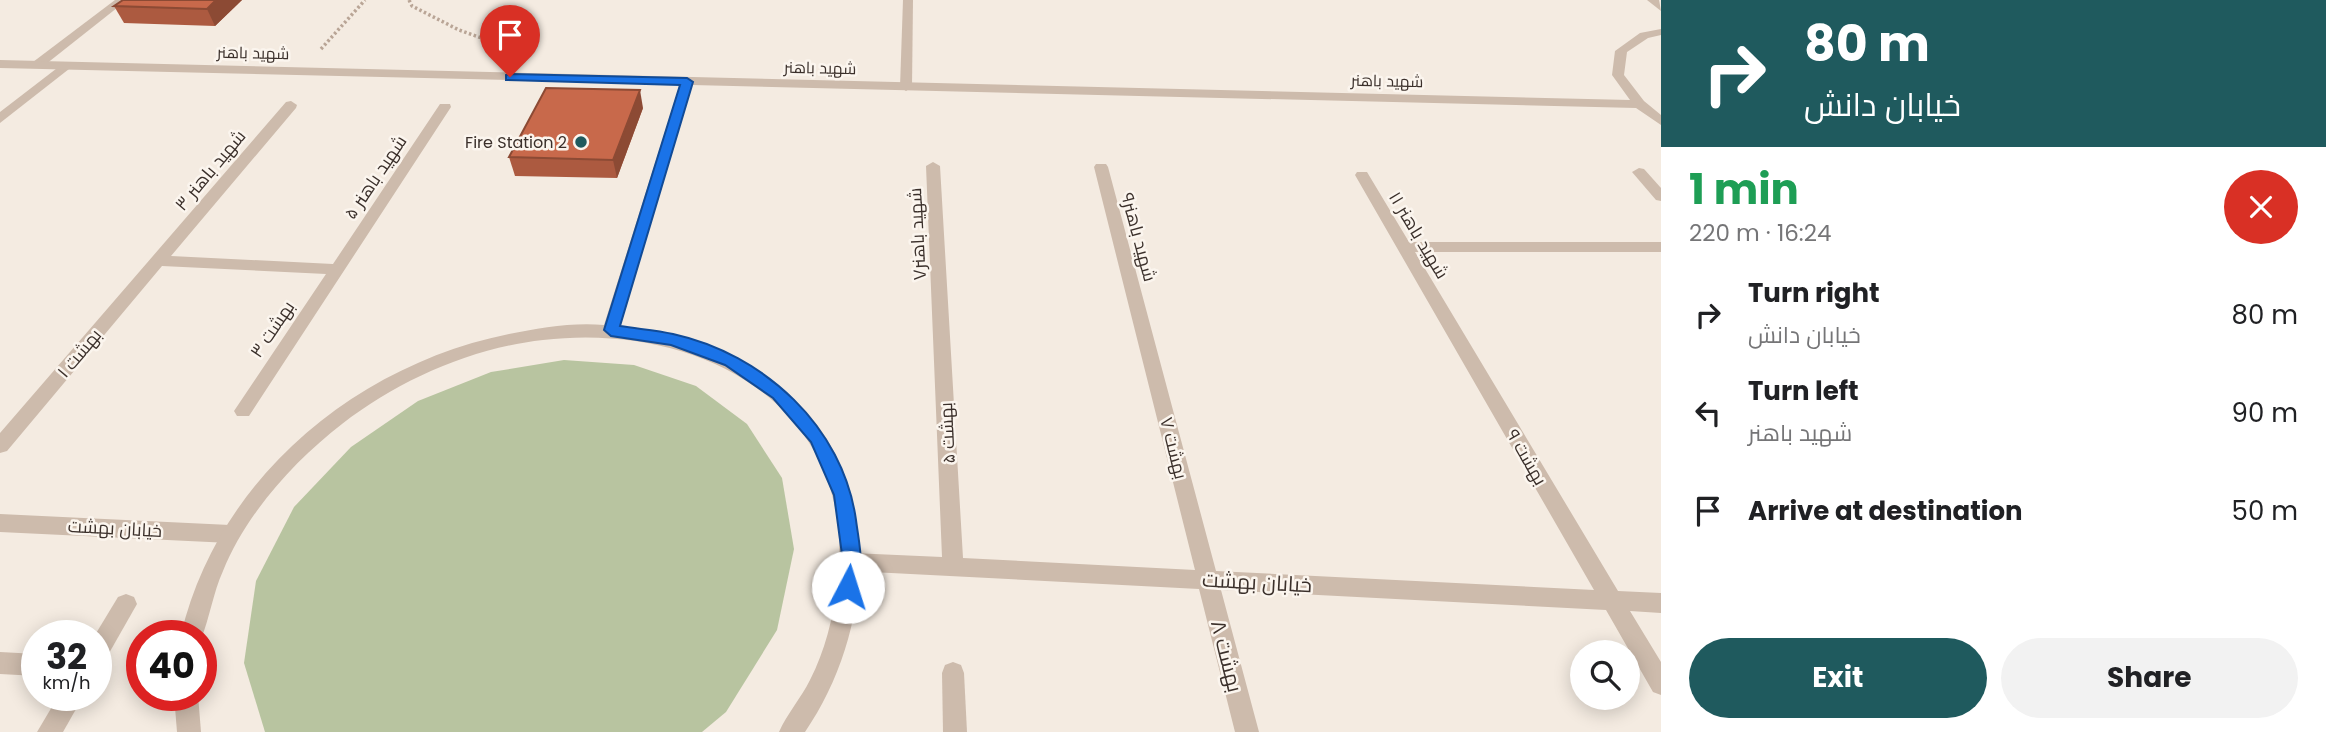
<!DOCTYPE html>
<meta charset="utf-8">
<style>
:root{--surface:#fff;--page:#f2f2f2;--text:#202124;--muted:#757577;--accent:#1f5a5e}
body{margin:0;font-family:Poppins,Cairo,sans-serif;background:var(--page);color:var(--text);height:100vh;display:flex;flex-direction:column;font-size:26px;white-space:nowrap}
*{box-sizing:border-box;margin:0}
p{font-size:23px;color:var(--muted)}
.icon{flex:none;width:38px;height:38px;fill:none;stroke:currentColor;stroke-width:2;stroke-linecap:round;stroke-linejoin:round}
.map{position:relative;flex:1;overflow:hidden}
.sheet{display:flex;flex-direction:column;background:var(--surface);width:665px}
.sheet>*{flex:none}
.hud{background:#1f5a5e;color:#fff;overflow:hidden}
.controls{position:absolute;left:1570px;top:640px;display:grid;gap:14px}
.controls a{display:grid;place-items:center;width:70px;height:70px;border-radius:50%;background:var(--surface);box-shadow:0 4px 18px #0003;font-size:35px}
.speed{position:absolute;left:21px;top:620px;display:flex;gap:14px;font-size:35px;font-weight:700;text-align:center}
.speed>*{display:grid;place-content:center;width:91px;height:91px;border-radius:50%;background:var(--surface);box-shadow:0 4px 18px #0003;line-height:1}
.speed small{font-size:18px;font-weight:400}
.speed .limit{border:10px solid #d22;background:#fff;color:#111}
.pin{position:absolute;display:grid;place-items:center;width:60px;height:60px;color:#fff;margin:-72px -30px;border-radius:50% 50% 50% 0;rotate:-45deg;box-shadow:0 0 7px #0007}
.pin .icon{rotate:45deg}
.me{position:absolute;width:77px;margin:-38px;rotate:5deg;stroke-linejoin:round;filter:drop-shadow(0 0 5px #0008)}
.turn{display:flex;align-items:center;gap:24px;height:147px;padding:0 28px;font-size:32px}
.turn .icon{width:91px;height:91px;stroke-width:2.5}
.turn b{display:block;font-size:49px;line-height:60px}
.round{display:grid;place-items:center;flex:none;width:74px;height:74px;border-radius:37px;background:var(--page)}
.head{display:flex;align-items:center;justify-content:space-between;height:119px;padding:0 28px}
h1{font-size:42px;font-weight:700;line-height:52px;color:#1e9e55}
.cta{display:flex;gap:14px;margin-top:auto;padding:14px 28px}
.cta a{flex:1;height:80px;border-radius:42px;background:var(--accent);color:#fff;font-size:28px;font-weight:700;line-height:80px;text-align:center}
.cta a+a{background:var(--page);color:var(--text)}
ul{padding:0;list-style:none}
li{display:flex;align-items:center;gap:21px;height:98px;padding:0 28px}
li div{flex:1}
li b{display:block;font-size:26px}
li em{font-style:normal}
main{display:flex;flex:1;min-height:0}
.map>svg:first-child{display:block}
</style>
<main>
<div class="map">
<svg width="1661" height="732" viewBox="0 0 1661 732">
<rect width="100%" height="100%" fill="#f4ebe1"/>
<path fill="#b8c4a0" d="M564 360 634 365 696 386 747 424 782 478 794 549 777 630 726 712 702 732H265L244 663 256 581 294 507 351 447 418 401 491 372Z"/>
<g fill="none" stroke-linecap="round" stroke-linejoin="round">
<g stroke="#b9a596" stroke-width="3.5" stroke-dasharray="2.5 2.5" stroke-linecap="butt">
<path d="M409 0 412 6 459 30 521 52"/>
<path d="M321 49 365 0"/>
</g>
<g fill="#cdbbac" fill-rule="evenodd">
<path d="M115 0H127L41 68H33V62Z"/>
<path d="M903 0H913L912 87 906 91 900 87Z"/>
<path d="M65 62 69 63V69L0 123V112Z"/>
<path d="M291 101 297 105 296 108 171 256 333 264 440 104H450L451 107 249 416H237L234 411 326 274 162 266 7 451 0 453V433L286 102Z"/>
<path d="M933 162 940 166 963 558 1195 570 1094 167 1096 164H1106L1108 167 1216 571 1594 590 1355 175 1357 172H1367L1409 242H1661V252H1415L1618 591 1661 593V613L1630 611 1661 662V695L1653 692 1606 610 1221 590 1259 732H1235L1199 589 852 571 845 569 842 562 845 555 852 553 942 557 926 166Z"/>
<path d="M1639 168 1644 169 1661 188V201L1656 200 1632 172Z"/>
<path d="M0 514 230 525 237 528 240 534 237 540 230 543 0 532Z"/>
<path d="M126 594 134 597 137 604 104 662 96 665 95 635 118 597Z"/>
<path d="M0 652 37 654V676L0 674Z"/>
<path d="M953 662 961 665 964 673 967 732H943L942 673 945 665Z"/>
<path d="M59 695H84L63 732H37Z"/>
</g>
<g fill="#cdbbac" fill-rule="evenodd">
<path d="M1647 0H1659L1661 11Z"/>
<path d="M1661 29V35L1648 38 1627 52 1624 75 1644 101 1661 115V125L1636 108 692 85 620 327C685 333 751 356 798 403 886 490 871 636 805 732H779C787 714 801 698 810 680 825 651 833 618 837 586 861 407 700 321 543 340 471 348 399 380 342 424 294 461 246 514 223 571 213 593 210 617 201 639V635H181C217 480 355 365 509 334 539 328 573 322 604 325L680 84 0 68V60L1630 100 1612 75 1615 51 1640 33Z"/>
<path d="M174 695H198L201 732H177Z"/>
</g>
</g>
<g fill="#ac5a40">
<path d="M123 0H242L215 26 124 23 114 6Z"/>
<path d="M643 108 617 178 515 176 509 157Z"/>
</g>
<g fill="#8c4a34">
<path d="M216 0H242L215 26 207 9Z"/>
<path d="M640 90 643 108 617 178 613 160Z"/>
</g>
<g fill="#c8694b" stroke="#8c4a34" stroke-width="2">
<path d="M123 0H216L207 9 114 6Z"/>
<path d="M546 88 640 90 613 160 509 157Z"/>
</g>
<path fill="#1a73e8" stroke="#114b97" stroke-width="2" d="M510 74 687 78 693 82 620 326C638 329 656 330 673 334 764 354 843 427 856 520 859 544 866 570 855 593L848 596 841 593 838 587 843 562 834 495 811 442 773 398 725 365 671 345 611 336 604 330 680 85 506 80V75Z"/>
<circle fill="#1f5a5e" stroke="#fbf5ee" stroke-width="2.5" cx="581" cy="142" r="7"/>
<g text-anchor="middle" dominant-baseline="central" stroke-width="5" stroke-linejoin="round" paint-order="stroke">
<g font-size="16" fill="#3b302b" stroke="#fbf5ee">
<text transform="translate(253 53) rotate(1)">شهید باهنر</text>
<text transform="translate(820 68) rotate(1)">شهید باهنر</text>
<text transform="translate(1387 81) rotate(1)">شهید باهنر</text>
</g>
<g font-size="16" fill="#3b302b" stroke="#fbf5ee" text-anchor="end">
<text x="567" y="142">Fire Station 2</text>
</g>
<g font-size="18" fill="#3b302b" stroke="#fbf5ee">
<text transform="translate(210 170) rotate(-50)">شهید باهنر ۳</text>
<text transform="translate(375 177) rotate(-56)">شهید باهنر ۵</text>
<text transform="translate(917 234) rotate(-93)">شهید باهنر۷</text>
<text transform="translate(1419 235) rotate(59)">شهید باهنر ۱۱</text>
<text transform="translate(1139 237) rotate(75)">شهید باهنر۹</text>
<text transform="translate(272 329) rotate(-56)">بهشت ۳</text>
<text transform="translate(79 353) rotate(-50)">بهشت ۱</text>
<text transform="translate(947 433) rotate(-93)">بهشت ۵</text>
<text transform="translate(1174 448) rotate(76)">بهشت ۷</text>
<text transform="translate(1527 457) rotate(60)">بهشت ۹</text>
<text transform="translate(115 528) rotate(3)">خیابان بهشت</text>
</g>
<g font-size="21" fill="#3b302b" stroke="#fbf5ee">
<text transform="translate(1257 582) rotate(3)">خیابان بهشت</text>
<text transform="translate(1227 656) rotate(76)">بهشت ۸</text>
</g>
</g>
</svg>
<div class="controls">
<a><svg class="icon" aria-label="search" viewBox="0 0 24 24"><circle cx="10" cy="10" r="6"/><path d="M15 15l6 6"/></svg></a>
</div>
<div class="speed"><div>32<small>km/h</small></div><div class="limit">40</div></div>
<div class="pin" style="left:510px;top:77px;background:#d93025"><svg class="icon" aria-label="arrive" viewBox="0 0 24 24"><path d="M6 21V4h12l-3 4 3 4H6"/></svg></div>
<svg class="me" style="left:848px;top:587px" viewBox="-20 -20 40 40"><circle r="19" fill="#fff"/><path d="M0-13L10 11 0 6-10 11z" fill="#1a73e8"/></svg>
</div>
<section class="sheet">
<div class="hud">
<div class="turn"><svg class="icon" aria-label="right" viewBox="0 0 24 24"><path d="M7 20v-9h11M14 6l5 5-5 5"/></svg><div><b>80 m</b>خیابان دانش</div></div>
</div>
<div class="head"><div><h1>1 min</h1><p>220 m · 16:24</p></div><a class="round" style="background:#d93025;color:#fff"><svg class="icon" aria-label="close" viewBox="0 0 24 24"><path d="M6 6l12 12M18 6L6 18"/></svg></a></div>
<ul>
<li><svg class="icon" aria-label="right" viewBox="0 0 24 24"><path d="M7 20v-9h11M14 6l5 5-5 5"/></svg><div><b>Turn right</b><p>خیابان دانش</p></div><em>80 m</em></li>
<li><svg class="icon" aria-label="left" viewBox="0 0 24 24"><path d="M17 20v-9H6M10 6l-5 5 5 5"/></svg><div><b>Turn left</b><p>شهید باهنر</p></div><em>90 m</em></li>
<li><svg class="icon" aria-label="arrive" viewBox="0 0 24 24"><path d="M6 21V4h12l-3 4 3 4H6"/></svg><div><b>Arrive at destination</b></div><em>50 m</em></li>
</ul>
<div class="cta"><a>Exit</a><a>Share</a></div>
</section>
</main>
